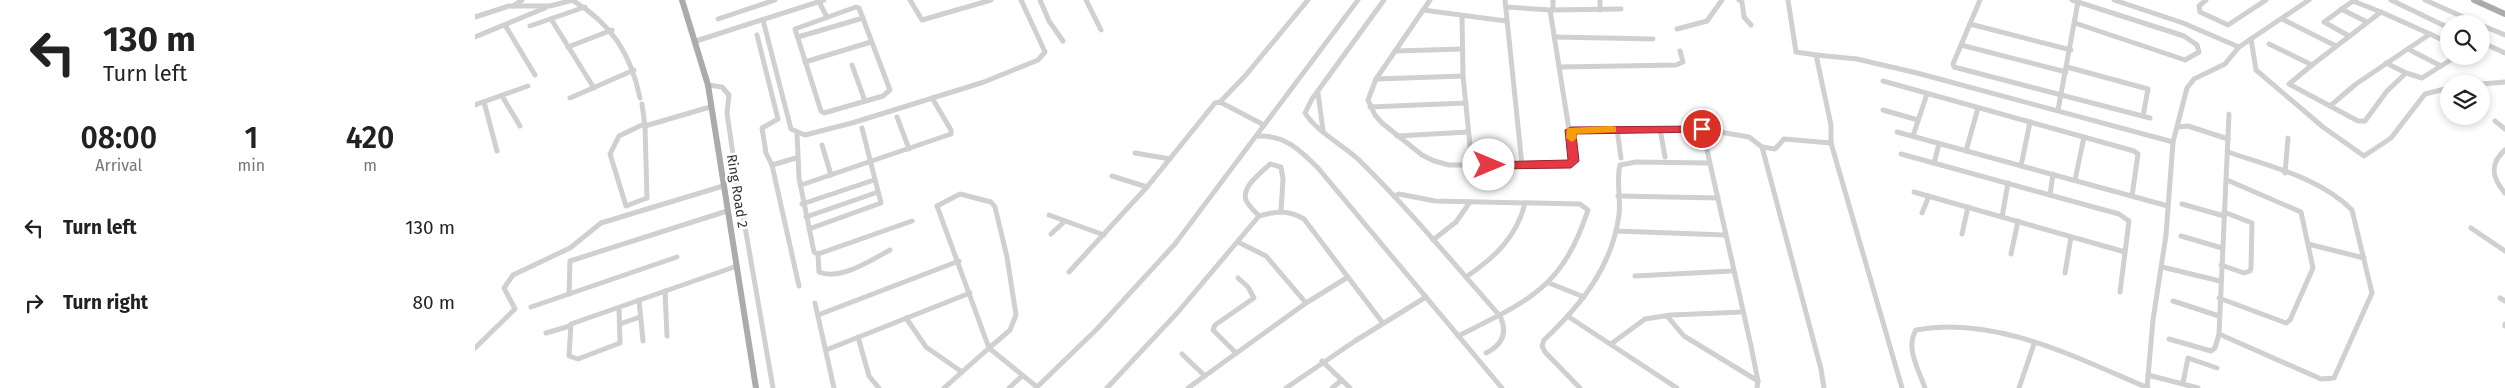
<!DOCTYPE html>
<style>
:root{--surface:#fff;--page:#f2f2f2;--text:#222;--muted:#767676}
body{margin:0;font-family:"Fira Sans",sans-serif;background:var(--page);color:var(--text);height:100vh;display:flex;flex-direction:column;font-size:19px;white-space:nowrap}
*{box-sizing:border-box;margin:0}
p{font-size:16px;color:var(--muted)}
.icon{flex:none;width:28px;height:28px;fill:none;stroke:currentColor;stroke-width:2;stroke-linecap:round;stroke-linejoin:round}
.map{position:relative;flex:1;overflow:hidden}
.panel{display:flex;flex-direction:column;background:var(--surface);width:475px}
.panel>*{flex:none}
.top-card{background:#fff;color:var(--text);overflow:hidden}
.fabs{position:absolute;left:1965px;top:15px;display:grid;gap:10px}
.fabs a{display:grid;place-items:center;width:50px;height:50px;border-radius:50%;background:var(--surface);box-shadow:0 2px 8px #0003;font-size:25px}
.pin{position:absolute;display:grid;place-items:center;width:42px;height:42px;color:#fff;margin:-21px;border:2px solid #fff;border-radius:50%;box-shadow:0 1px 5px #0007}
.me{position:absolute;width:55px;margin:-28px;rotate:90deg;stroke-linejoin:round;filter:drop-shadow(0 0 4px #0008)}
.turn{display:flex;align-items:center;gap:18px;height:105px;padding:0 20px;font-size:22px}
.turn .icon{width:65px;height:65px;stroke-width:2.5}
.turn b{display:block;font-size:35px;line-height:42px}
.eta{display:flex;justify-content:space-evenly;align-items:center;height:85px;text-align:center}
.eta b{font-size:30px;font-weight:600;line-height:35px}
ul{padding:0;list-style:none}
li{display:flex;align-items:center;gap:15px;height:75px;padding:0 20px}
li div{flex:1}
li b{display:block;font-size:19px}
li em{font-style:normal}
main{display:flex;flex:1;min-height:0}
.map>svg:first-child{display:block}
</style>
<main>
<section class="panel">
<div class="top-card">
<div class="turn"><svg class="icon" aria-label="left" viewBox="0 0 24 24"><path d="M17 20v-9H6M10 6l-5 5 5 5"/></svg><div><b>130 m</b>Turn left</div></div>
</div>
<div class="eta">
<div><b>08:00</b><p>Arrival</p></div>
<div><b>1</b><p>min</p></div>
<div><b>420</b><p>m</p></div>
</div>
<ul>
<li><svg class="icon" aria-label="left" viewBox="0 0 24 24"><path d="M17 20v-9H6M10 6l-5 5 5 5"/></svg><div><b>Turn left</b></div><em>130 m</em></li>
<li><svg class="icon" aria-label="right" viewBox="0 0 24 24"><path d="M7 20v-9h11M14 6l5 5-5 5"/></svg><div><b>Turn right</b></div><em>80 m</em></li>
</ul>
</section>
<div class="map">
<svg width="2030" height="388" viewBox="0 0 2030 388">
<rect width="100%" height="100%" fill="#fff"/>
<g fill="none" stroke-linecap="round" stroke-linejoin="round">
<g stroke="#d0d0d0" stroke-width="5">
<path d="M97 0C136 23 156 54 165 98"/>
<path d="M435 0 447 20 516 0"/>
<path d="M565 0 574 21 588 41"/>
<path d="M611 0 626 30"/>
<path d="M909 0 837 99 830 113C841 131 868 145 884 160 934 209 979 264 1025 316 1033 333 1027 345 1011 353"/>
<path d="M955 0 901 79 893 100 900 115 907 123 947 155 959 161 974 165H1091L1099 161 1075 10"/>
<path d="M1030 0 1047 165"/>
<path d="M1078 0V10"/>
<path d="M1125 0V10"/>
<path d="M1264 0 1267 2 1269 17 1276 25"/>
<path d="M1313 0 1321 52 1341 55 1356 125V143L1427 388"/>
<path d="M1505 0 1478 64 1479 67 1675 118"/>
<path d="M1597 0 1709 36 1722 45 1724 52 1710 60 1600 23"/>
<path d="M1639 0 1708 23 1764 47"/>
<path d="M1731 0 1724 6 1725 12 1753 25 1791 0"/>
<path d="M1916 0 1974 28"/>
<path d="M1950 0 2004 24"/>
<path d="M344 2 352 17"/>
<path d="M38 6 47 0"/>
<path d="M381 7 384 8 415 90 408 96 349 113 346 111 320 29Z"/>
<path d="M1031 7 1075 10 1146 9"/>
<path d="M1866 9 1892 22"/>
<path d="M948 10 1031 21"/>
<path d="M987 16 988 76 997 165"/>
<path d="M0 17 34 6H75L98 0"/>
<path d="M76 19 119 88"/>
<path d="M243 19 300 0"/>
<path d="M1807 19 1861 46"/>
<path d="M288 20 316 129 330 135 377 123 509 82 563 60 570 52 546 0"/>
<path d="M1495 24 1596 50"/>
<path d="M30 25 60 75"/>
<path d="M2006 25 2030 35"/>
<path d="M55 26 110 7"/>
<path d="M1202 29 1232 21 1247 0"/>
<path d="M1955 34 1974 43"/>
<path d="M282 35 303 119 287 128 291 153 297 165 321 158"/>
<path d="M0 37 70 8"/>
<path d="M323 37 388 18"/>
<path d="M1080 37 1178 39"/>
<path d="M1776 39 1781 70 1848 127 1889 156 1916 138 1950 94 1974 88"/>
<path d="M221 41 349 0"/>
<path d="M2006 42 2030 53"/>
<path d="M1794 44 1837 65 1906 12 1878 1 1849 22 1874 36"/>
<path d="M1486 45 1591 72"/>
<path d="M93 47 137 30"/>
<path d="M1933 49 1966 66"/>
<path d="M920 51 987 49"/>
<path d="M1341 55 1382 59 1442 73 1698 142"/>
<path d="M330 62 396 42"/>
<path d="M377 65 390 101"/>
<path d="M1837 65 1814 84 1855 106 1881 84 1955 34 1906 12"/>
<path d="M1085 67 1201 65 1208 62 1205 51"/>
<path d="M1592 67 1673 89 1668 116"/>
<path d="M1931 73 1947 78 1982 56"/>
<path d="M901 79 988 76"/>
<path d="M1408 81 1659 151 1663 154 1657 196"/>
<path d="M2006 84 2030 82"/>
<path d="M233 85 247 87 254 95 252 113 261 175 298 388"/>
<path d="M843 93 848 130"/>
<path d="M27 96 45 126"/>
<path d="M95 98 159 70"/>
<path d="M9 102 22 151"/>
<path d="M745 102 770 76 833 0"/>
<path d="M167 104 170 126"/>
<path d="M0 105 53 86"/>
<path d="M1855 106 1883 121H1890L1912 91 1931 73 1911 63"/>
<path d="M895 107 991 103"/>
<path d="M1408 110 1443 120"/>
<path d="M1583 110 1603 2"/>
<path d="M422 117 434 149"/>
<path d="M2020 121 2030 129"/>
<path d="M169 124 144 136 135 154 151 206 172 198 170 126 235 107"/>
<path d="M1704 127 1713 126 1753 139"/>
<path d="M1142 129 1146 158"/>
<path d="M1185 129 1190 157"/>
<path d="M1096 130 1227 129 1274 137 1287 147 1346 369 1349 388"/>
<path d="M1422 132 1693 206"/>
<path d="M322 133 324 178 339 252 343 254 344 272C366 281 396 260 415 250"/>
<path d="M783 136C810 135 825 150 843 168L1027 388"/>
<path d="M922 136 993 132"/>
<path d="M1438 136 1452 94"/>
<path d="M1230 141 1276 346 1283 381 1282 388"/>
<path d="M347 145 356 175"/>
<path d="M1287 147 1300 149 1309 139 1356 143"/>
<path d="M2030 150C2014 164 2017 178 2030 193"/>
<path d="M1491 151 1503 108"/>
<path d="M660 153 695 159"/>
<path d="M1426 154 1644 214 1654 221 1645 292"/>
<path d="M1459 163 1464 144"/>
<path d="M297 165 324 286"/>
<path d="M1546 166 1555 122"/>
<path d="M1810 173 1813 138"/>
<path d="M637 176 672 187"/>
<path d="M1600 180 1609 137"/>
<path d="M326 185 476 134V130L457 98"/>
<path d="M1439 192 1650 252"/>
<path d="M485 194 516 202 520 207 532 257 541 315 535 330 514 348 462 206Z"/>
<path d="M1575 195 1578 174"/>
<path d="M919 196 924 194 960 201 1105 204 1113 210C1087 289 1053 301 983 336"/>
<path d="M1143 196 1243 198"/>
<path d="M327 204 399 180"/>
<path d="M1707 204 1749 216"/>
<path d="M1447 213 1454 196"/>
<path d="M574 215 629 235"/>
<path d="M784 216C780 211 773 206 771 200 766 187 787 172 795 164L806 167 808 179 806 211"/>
<path d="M331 217 403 192"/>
<path d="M1527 217 1533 183"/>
<path d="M1996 228 2030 251"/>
<path d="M334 229 406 203 387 128"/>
<path d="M1141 231 1250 235"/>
<path d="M576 234 590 221"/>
<path d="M1487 234 1493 207"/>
<path d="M1706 236 1747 248"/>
<path d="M958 240 981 222 995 202"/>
<path d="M763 242 791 256 831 303"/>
<path d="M1833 244 1889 258"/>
<path d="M343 254 437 221"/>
<path d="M1536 254 1543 221"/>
<path d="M1746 265 1769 273 1775 271 1776 268 1777 223 1749 212"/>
<path d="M1687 267 1745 281"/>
<path d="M594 272 672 187 740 103 745 102 789 125"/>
<path d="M1590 273 1596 237"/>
<path d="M1160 276 1257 271"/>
<path d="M991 277C1019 258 1042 237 1050 203"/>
<path d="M1074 283 1109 297"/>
<path d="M190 291 192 336"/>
<path d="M94 294 202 257"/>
<path d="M1744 298 1811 323 1815 320 1838 268 1826 212 1752 180"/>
<path d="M2025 298 2030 301"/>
<path d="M164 300 168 341"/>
<path d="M1698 301 1744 316"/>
<path d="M340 303 359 388"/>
<path d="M56 307 94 294 95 261 252 211"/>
<path d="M144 308 145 343 103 359 94 356 96 324 262 266"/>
<path d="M343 315 484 261"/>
<path d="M1192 316 1209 336 1283 381"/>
<path d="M1094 317 1202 388"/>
<path d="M431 318 451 347 487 372"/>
<path d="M145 324 165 317"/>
<path d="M2030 324V326"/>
<path d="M71 333 95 326"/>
<path d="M1744 334 1846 379 1859 378 1897 293 1877 210C1846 178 1794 166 1753 152"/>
<path d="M383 337 394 376 404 388"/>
<path d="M1694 339 1736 351 1740 348 1744 334 1754 114"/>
<path d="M1136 344 1170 319 1196 315 1267 312"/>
<path d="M0 348 40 309 29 288 38 275 95 248 126 223 248 186"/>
<path d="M514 348 562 387"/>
<path d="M351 350 495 293"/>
<path d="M761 353 738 330 740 325 779 298 773 287 763 278"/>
<path d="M707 354 730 376"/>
<path d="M847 361 875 388"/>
<path d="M1673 375 1723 388"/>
<path d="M1708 383 1713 358 1742 368"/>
<path d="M469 388 514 348"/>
<path d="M534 388 547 376"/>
<path d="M561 388 622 329 700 244 883 0"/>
<path d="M632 388 703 312 784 216C800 211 814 210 829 219L907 322"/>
<path d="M713 388 831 303 873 277"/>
<path d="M811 388 880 341 951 297"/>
<path d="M857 388 867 380"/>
<path d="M1105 388 1070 352 1067 346 1069 340C1106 305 1137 267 1144 215 1146 198 1141 181 1145 165L1161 162 1234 163"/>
<path d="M1450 388C1444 370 1430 348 1441 330 1520 315 1602 358 1673 388"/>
<path d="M1544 388 1559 344"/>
<path d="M1672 388 1678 320 1691 235 1698 142 1712 88 1719 79 1750 64 1764 47 1834 0"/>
</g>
<g stroke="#ababab" stroke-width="6">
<path d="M207 0 233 85 281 388"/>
<path d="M1999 0 2030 14"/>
</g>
</g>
<path fill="#e63946" stroke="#96252e" d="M1227 126 1232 129 1230 132 1101 134 1104 161 1096 168 1014 169 1008 165 1014 162 1093 160 1090 130 1096 127Z"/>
<path fill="#f59e0b" d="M1137 126 1141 127V132L1101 134 1102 138 1097 142 1091 138 1092 128Z"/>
<g text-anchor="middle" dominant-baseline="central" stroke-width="5" stroke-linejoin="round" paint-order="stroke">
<g font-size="14" fill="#333" stroke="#fff">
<text transform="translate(262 191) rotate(81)">Ring Road 2</text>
</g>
</g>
</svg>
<div class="fabs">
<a><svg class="icon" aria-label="search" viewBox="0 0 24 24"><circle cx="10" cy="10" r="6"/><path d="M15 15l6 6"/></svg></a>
<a><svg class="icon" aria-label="layers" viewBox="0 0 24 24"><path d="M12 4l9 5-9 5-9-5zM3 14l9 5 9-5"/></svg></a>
</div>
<div class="pin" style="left:1227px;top:129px;background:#d93025"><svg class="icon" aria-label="arrive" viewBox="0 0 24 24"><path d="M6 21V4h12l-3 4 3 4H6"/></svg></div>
<svg class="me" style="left:1014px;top:165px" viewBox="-20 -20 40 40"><circle r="19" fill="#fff"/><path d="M0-13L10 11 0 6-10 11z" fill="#e63946"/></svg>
</div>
</main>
